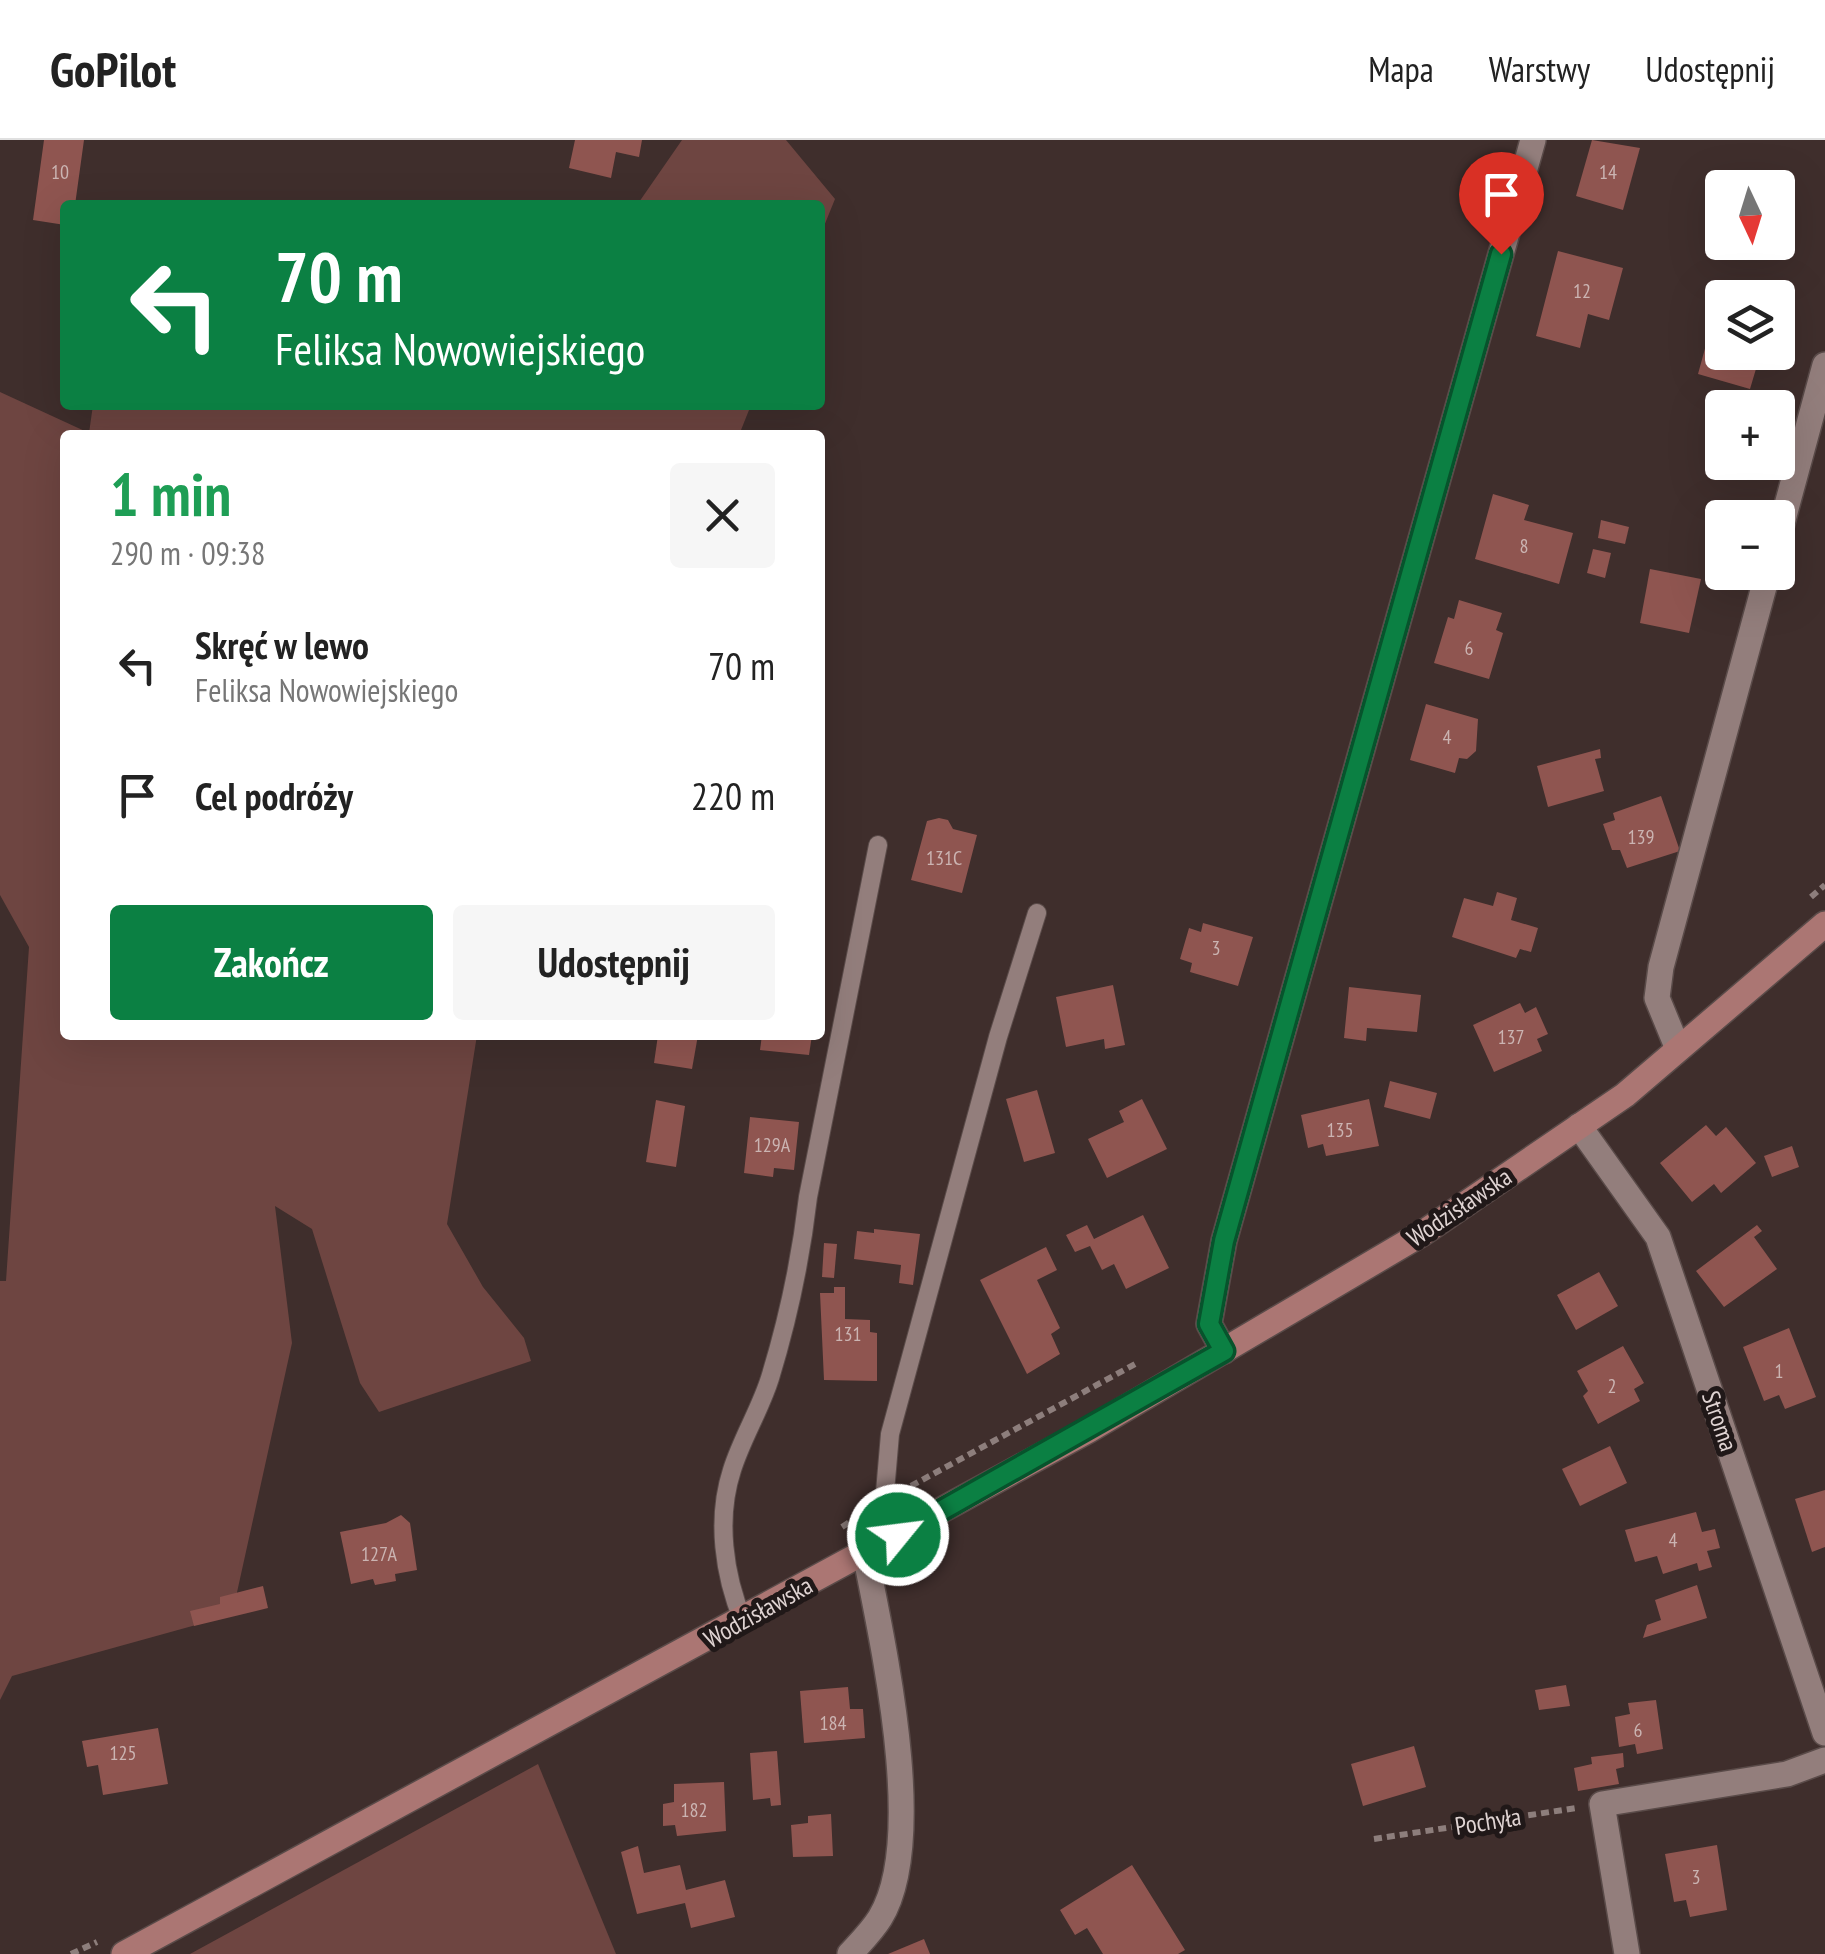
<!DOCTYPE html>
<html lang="pl">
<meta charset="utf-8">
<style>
:root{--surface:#fff;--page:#f6f6f6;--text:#222;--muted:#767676;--line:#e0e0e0;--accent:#0b8043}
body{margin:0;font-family:"PT Sans Narrow",sans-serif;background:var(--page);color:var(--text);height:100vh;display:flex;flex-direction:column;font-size:38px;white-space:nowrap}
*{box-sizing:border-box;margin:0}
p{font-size:32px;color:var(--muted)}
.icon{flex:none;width:55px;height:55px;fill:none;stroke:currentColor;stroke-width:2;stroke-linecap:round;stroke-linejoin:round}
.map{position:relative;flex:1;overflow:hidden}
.side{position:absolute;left:60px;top:290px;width:765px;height:610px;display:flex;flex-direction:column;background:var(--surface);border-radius:10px;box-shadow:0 10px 40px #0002}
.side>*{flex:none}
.hud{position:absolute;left:60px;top:60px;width:765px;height:210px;border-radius:10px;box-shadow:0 10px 40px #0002;background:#0b8043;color:#fff;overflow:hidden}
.needle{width:65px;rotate:176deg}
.controls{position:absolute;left:1705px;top:30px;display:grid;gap:20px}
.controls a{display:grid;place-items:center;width:90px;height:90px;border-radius:10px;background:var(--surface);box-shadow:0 10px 40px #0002;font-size:50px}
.pin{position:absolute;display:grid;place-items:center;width:85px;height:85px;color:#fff;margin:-102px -42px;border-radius:50% 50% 50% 0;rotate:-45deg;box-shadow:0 0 10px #0007}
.pin .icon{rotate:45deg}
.me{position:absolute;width:110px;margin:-55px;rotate:61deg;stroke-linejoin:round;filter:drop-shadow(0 0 8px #0008)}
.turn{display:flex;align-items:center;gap:35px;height:210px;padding:0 50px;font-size:45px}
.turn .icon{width:130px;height:130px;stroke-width:2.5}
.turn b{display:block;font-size:70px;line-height:85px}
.round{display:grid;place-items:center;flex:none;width:105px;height:105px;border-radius:10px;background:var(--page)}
.overview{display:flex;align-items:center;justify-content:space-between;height:170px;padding:0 50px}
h1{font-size:60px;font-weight:700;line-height:75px;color:#1e9e55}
.action{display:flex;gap:20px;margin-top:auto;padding:20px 50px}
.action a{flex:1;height:115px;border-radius:10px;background:var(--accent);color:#fff;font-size:40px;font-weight:700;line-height:115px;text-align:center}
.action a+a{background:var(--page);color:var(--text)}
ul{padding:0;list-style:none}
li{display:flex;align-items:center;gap:30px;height:130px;padding:0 50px}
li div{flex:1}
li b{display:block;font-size:38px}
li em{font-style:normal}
header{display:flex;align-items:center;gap:60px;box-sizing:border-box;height:140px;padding:0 50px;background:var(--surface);border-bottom:2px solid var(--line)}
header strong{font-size:48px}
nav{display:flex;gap:55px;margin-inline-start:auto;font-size:35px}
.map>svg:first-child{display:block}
</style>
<header>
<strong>GoPilot</strong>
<nav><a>Mapa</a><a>Warstwy</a><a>Udostępnij</a></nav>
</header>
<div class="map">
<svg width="1825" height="1814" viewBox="0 0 1825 1814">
<rect width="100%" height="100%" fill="#3f2e2c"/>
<g fill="#6e4541">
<path d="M682 0H786L835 59 820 96V65H637Z"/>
<path d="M0 252 89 293 93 265H751L739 295H65V895H477L447 1084 483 1147 524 1198 531 1221 379 1272 360 1243 312 1089 275 1066 292 1203 232 1475 12 1536 0 1560V1141H6L29 807 0 755Z"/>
<path d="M538 1624 616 1814H190Z"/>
</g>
<g fill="#8f5550">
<path d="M44 0H84L75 65H65V85L33 80Z"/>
<path d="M575 0H642L639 17 616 12 611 38 569 28Z"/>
<path d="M1592 0 1640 8 1623 70 1576 56Z"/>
<path d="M1558 111 1623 128 1609 180 1588 174 1580 208 1536 196Z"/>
<path d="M1721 150 1722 212H1761L1750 249 1698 234Z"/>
<path d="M1493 354 1529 365 1524 380 1573 393 1559 444 1475 419Z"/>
<path d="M1601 380 1629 387 1625 404 1598 398Z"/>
<path d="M1593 409 1611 413 1605 438 1587 433Z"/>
<path d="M1650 429 1701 439 1689 493 1640 483Z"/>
<path d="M1459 460 1502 473 1496 490 1503 493 1489 539 1434 523 1448 477 1454 479Z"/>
<path d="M1426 564 1478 579 1476 611 1467 619 1459 618 1455 633 1410 620Z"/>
<path d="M1600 609 1601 618 1595 619 1604 651 1548 667 1537 626Z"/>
<path d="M1661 656 1680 711 1627 728 1620 710H1612L1603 684 1615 680 1613 673Z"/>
<path d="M939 678 948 680 953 689 977 695 962 753 911 740 927 681Z"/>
<path d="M1497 752 1517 758 1511 780 1538 788 1531 812 1520 809 1516 818 1452 797 1464 758 1493 766Z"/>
<path d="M1203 783 1253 797 1238 846 1190 832 1192 823 1180 819 1189 788 1201 792Z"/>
<path d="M1113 845 1125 905 1105 909 1104 899 1066 907 1056 857Z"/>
<path d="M1349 847 1421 855 1417 892 1367 888 1366 901 1344 898Z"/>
<path d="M1520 863 1525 873 1536 867 1548 894 1537 899 1542 911 1494 932 1473 885Z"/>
<path d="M658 895H698L692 929 654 923Z"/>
<path d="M762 895H812L809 915 760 910Z"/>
<path d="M1390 941 1437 953 1430 979 1384 967Z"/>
<path d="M1037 950 1055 1013 1024 1022 1006 959Z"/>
<path d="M1142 959 1167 1009 1107 1038 1088 999 1124 982 1119 971Z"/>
<path d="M1369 959 1379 1006 1326 1016 1323 1004 1308 1008 1301 975Z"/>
<path d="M656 960 685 966 676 1027 646 1022Z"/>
<path d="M750 977 799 982 794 1030 774 1028 773 1037 744 1033Z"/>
<path d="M1706 985 1716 996 1726 987 1756 1023 1721 1053 1714 1044 1692 1062 1660 1023Z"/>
<path d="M1792 1006 1799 1027 1772 1037 1764 1016Z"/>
<path d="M1143 1075 1169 1128 1126 1149 1114 1124 1102 1130 1090 1106 1075 1112 1066 1095 1087 1085 1094 1099Z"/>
<path d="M1757 1085 1762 1091 1754 1097 1777 1129 1724 1167 1696 1131Z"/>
<path d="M874 1089 920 1094 913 1145 899 1143 901 1125 854 1119 857 1091 874 1093Z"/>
<path d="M824 1103 837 1104 834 1138 822 1137Z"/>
<path d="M1046 1107 1057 1130 1037 1140 1060 1188 1051 1194 1060 1214 1027 1234 980 1140Z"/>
<path d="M1599 1132 1618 1166 1576 1190 1557 1155Z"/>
<path d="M834 1147H845V1179L870 1180V1192L877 1193V1241L824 1240 820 1153H834Z"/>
<path d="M1789 1188 1816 1257 1785 1269 1779 1255 1764 1261 1743 1207Z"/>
<path d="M1623 1206 1644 1243 1634 1249 1640 1261 1598 1284 1583 1256 1588 1251 1577 1231Z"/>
<path d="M1610 1306 1627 1343 1580 1366 1562 1329Z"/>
<path d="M1825 1350V1407L1812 1412 1795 1359Z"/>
<path d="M1696 1372 1702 1392 1715 1389 1720 1408 1707 1411 1712 1427 1699 1431 1697 1423 1663 1434 1657 1416 1635 1422 1625 1390Z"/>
<path d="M401 1375 410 1383 417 1430 395 1434 396 1441 375 1445 373 1439 351 1444 340 1392 386 1383Z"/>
<path d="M1697 1445 1707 1478 1643 1498 1647 1485 1661 1480 1655 1460Z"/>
<path d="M263 1446 268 1468 194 1486 190 1471 220 1464V1457Z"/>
<path d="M1566 1545 1570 1566 1539 1570 1535 1550Z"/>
<path d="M848 1547 850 1569H863L865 1598 804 1603 800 1551Z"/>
<path d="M1656 1560 1663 1609 1637 1614 1635 1604 1619 1607 1615 1577 1630 1574 1628 1563Z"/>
<path d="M158 1588 168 1644 103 1655 98 1625 87 1627 82 1601Z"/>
<path d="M1414 1606 1426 1647 1363 1666 1351 1624Z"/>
<path d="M777 1611 781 1665 771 1666 770 1658 753 1660 750 1613Z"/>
<path d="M1623 1613 1624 1627 1616 1629 1619 1644 1578 1651 1574 1628 1592 1624 1591 1617Z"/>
<path d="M724 1642 726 1691 677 1696 675 1685 663 1686V1664L674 1662V1644Z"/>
<path d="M831 1674 833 1716 793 1717 791 1685 808 1683V1676Z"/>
<path d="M1717 1705 1727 1770 1690 1777 1686 1760 1674 1762 1665 1714Z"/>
<path d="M638 1706 644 1733 680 1725 686 1750 725 1740 735 1777 691 1788 685 1763 637 1774 621 1712Z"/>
<path d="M1132 1725 1185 1810 1178 1814H1103L1087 1788 1075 1795 1060 1770Z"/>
<path d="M924 1799 930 1814H888Z"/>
</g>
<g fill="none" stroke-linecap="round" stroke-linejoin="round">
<g stroke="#5a4b49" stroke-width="20">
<g id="lane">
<path d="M898 1395 885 1352 890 1294 998 897 1037 773"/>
<path d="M743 1481C724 1435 716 1379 732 1330 742 1298 760 1270 770 1238 788 1179 801 1118 808 1057L878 705"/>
</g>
</g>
<g stroke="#5a4b49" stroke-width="28">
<g id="street">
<path d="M1778 398 1825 225"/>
<path d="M1678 909 1657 858 1661 827 1768 432"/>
<path d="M1579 986 1658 1097 1825 1593"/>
<path d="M1224 1211 1209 1184 1224 1101 1533 0"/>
<path d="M850 1814C860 1803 872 1791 880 1778 928 1700 882 1501 865 1413"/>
<path d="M1627 1814 1602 1664 1787 1634 1825 1620"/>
</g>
</g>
<g stroke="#5a4b49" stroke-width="28">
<path id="secondary" d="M124 1814 1089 1290 1423 1093 1625 955 1825 784"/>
</g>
<g stroke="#8d7e7c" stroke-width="6" stroke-dasharray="8 5" stroke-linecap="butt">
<path d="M1811 757 1825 745"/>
<path d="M911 1346 1137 1223"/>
<path d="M842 1387 865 1372"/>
<path d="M1374 1699 1576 1668"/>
<path d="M71 1814 97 1802"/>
</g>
<use href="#lane" stroke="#937e7c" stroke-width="18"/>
<use href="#street" stroke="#937e7c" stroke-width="25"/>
<use href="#secondary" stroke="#ab7673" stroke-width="25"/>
</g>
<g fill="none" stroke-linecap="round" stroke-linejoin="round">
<g stroke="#07532c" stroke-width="25">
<path id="route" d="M898 1395 1224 1211 1209 1184 1224 1101 1501 114"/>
</g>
<use href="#route" stroke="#0b8043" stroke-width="18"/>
</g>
<g text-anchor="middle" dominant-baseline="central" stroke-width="10" stroke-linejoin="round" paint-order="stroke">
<g font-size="20" fill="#cbb4b2">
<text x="60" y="32">10</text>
<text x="1608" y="32">14</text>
<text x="1582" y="151">12</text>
<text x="1524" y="406">8</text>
<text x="1469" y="508">6</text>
<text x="1447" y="597">4</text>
<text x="1641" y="697">139</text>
<text x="944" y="718">131C</text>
<text x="1216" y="808">3</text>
<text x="1511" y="897">137</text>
<text x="1340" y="990">135</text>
<text x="772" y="1005">129A</text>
<text x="848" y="1194">131</text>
<text x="1779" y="1231">1</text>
<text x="1612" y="1246">2</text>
<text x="1673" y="1400">4</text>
<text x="379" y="1414">127A</text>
<text x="833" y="1583">184</text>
<text x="1638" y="1590">6</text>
<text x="123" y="1613">125</text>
<text x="694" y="1670">182</text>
<text x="1696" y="1737">3</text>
</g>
<g font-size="25" fill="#dfd3d2" stroke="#201818">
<text transform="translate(1459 1067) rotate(-34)">Wodzisławska</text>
<text transform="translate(1720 1281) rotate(71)">Stroma</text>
<text transform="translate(758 1472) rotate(-29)">Wodzisławska</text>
<text transform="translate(1488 1681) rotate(-9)">Pochyła</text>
</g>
</g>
</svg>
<div class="controls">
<a><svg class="needle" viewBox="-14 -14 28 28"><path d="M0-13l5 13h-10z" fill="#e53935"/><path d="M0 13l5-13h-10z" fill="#767676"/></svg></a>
<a><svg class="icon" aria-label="layers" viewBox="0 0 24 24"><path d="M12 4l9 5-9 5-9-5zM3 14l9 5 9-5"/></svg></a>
<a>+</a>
<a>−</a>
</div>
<div class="pin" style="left:1501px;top:114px;background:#d93025"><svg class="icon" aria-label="arrive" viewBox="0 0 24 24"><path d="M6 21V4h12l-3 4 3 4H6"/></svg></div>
<svg class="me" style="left:898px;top:1395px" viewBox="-20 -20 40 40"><circle r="17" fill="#0b8043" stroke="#fff" stroke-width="3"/><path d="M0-11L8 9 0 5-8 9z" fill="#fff"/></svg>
<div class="hud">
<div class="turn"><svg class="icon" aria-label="left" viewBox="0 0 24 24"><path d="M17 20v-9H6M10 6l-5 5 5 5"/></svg><div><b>70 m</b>Feliksa Nowowiejskiego</div></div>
</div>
<section class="side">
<div class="overview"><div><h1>1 min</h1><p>290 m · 09:38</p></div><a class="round"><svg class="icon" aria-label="close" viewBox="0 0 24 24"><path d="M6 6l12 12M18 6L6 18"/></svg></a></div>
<ul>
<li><svg class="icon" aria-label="left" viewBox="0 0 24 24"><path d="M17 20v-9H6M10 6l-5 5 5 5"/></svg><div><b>Skręć w lewo</b><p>Feliksa Nowowiejskiego</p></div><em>70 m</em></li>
<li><svg class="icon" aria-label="arrive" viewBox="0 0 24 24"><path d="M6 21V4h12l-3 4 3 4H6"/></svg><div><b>Cel podróży</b></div><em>220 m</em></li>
</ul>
<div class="action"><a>Zakończ</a><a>Udostępnij</a></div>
</section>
</div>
